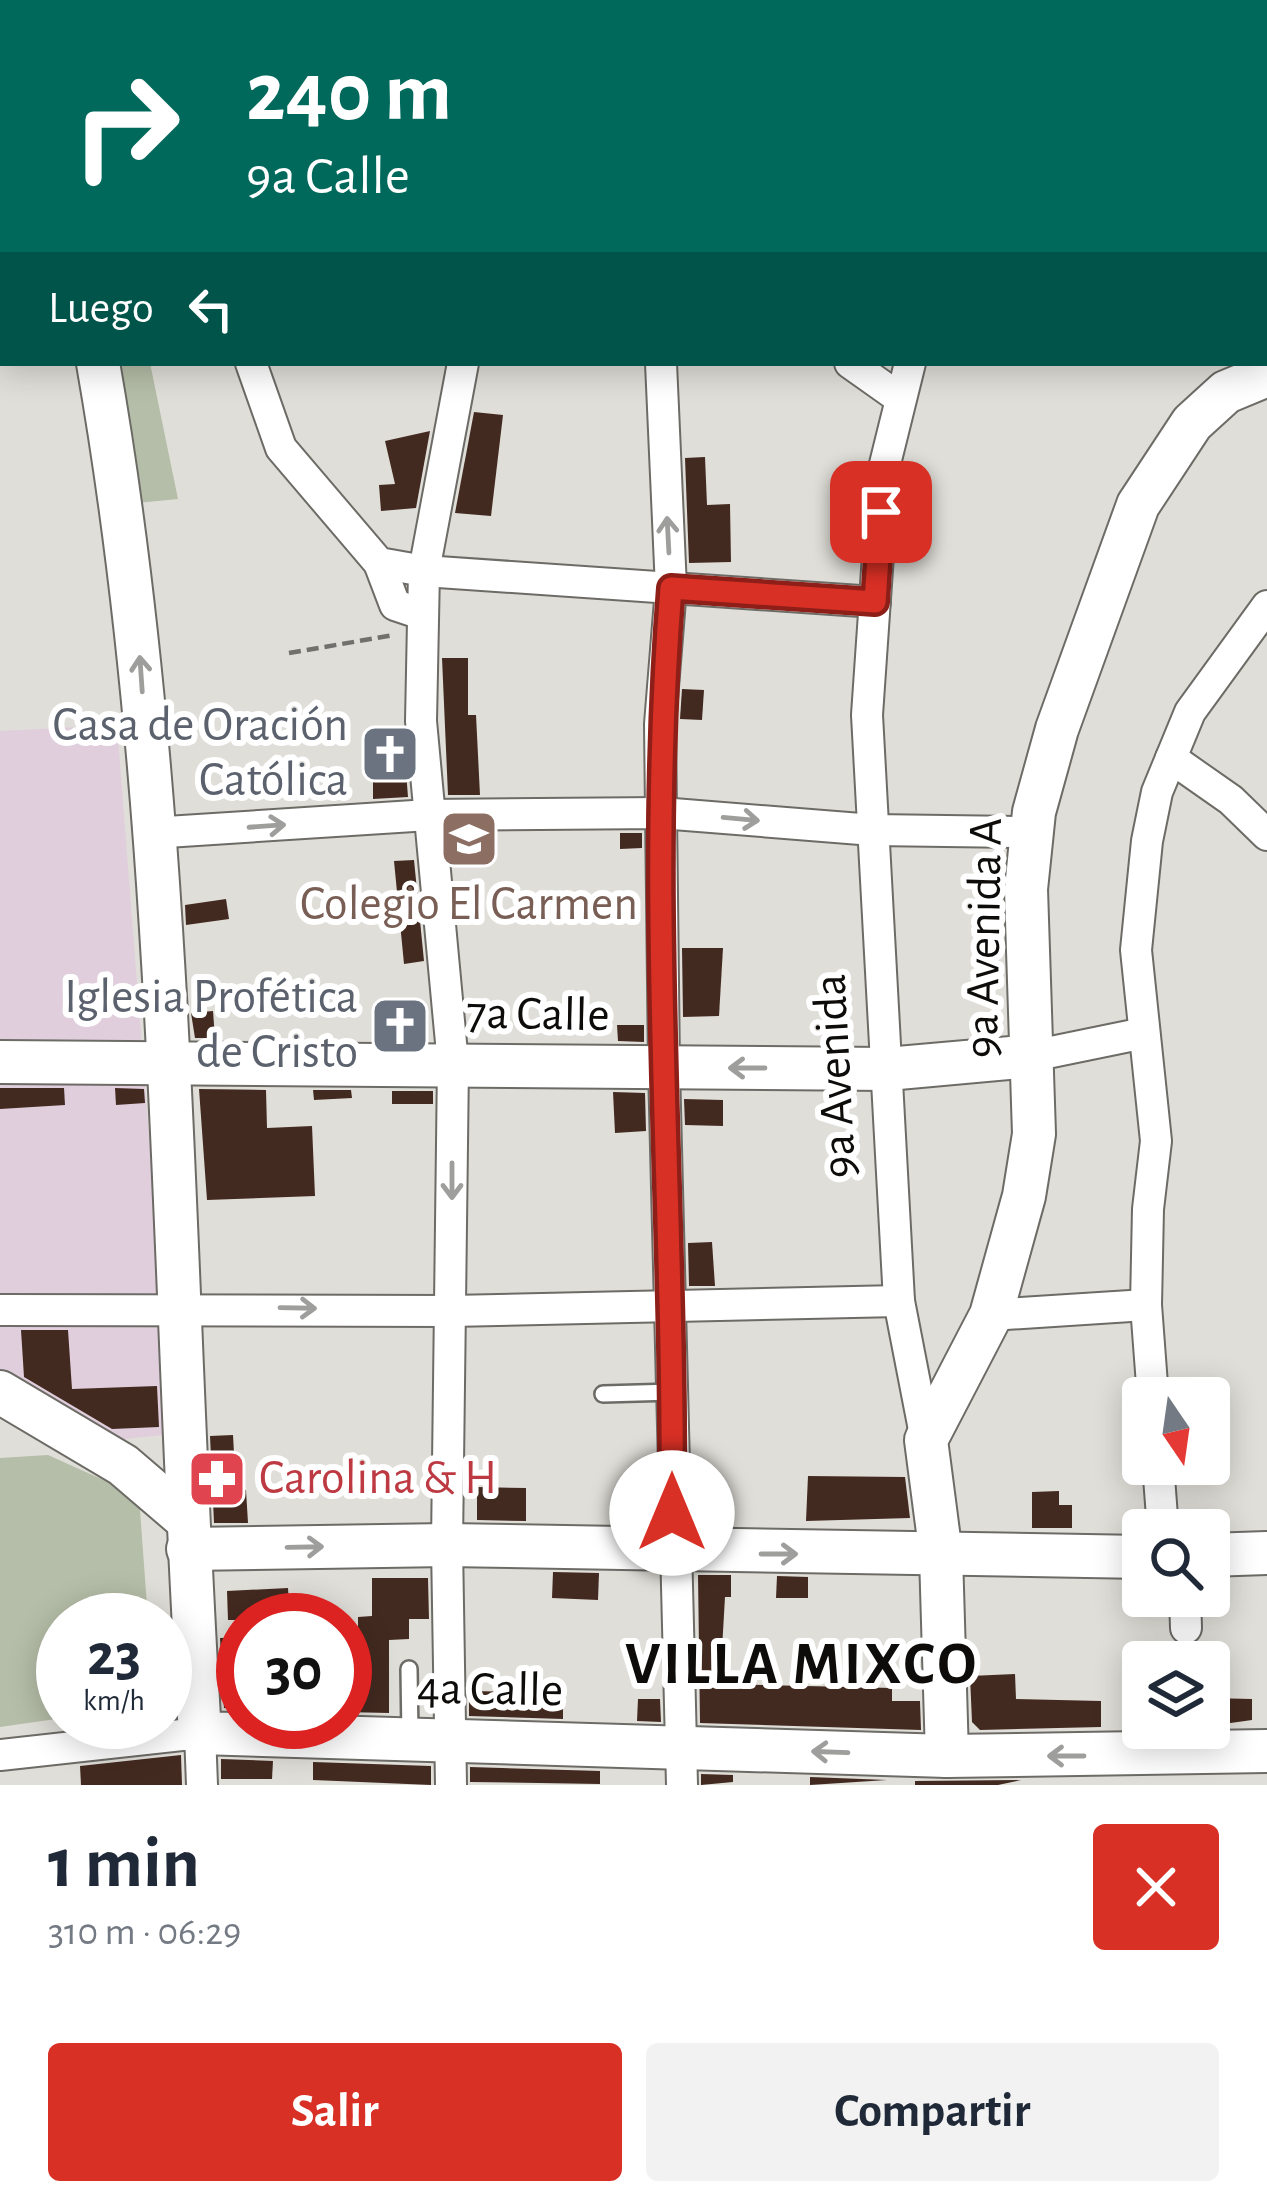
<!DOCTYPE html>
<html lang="es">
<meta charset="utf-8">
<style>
:root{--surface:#fff;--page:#f2f2f3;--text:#1f2937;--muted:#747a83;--accent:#d93025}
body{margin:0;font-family:"Alegreya Sans",sans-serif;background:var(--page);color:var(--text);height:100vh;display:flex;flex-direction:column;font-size:45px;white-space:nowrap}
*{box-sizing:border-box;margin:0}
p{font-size:39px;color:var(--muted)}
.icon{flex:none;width:66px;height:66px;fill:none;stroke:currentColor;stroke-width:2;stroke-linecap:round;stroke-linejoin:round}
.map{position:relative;height:1785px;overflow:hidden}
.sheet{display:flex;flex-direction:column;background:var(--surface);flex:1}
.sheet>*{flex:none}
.hud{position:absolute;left:0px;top:0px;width:1269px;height:366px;box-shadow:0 6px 30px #0003;background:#00695c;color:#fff;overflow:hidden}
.needle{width:78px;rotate:167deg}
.buttons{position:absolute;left:1122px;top:1377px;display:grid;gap:24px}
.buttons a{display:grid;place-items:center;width:108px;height:108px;border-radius:12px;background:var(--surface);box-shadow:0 6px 30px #0003;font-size:60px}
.speed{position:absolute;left:36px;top:1593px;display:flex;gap:24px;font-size:60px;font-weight:700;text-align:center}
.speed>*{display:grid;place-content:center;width:156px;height:156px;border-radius:50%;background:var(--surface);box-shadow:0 6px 30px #0003;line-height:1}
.speed small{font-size:30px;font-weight:400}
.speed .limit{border:18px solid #d22;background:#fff;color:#111}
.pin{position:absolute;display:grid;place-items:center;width:102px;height:102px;color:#fff;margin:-51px;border-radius:24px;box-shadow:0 6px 18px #0006}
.me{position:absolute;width:132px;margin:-66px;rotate:0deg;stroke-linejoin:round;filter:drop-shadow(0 0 9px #0008)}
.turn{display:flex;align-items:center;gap:42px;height:252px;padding:0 48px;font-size:54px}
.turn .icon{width:156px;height:156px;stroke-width:2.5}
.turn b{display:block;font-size:84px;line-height:102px}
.then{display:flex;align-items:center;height:114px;padding:0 48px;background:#0003;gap:24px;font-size:45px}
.round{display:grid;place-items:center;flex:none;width:126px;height:126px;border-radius:12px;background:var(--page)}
.overview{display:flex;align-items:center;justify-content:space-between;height:204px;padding:0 48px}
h1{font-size:72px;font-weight:700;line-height:90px}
.cta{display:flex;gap:24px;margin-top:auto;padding:24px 48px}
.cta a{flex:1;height:138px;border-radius:12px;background:var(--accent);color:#fff;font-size:48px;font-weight:700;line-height:138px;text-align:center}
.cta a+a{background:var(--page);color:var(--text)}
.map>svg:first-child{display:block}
</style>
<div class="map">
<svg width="1267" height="1785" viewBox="0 0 1267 1785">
<rect width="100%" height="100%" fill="#e0ded8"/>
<path fill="#e1cedd" d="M117 725 172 1434 115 1440 0 1377V731Z"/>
<g fill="#b5bea8">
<path d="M112 363H150L178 499 137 503Z"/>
<path d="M48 1455 139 1496 148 1620H63V1718L0 1727V1458Z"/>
</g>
<g fill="#432a20">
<path d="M474 412 503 415 491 516 455 513Z"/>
<path d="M430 431 416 508 381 511 379 485 395 484 385 441Z"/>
<path d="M705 457 707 505 730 504 731 562 689 563 685 458Z"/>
<path d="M442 658H468V715H476L480 795H448Z"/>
<path d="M682 689 704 690 702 720 680 719Z"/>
<path d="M373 745H404L408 797 373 799Z"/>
<path d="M620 833H642V848L620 849Z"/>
<path d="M451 834H487L488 849 453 850Z"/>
<path d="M414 860 424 961 404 964 394 861Z"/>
<path d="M226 899 229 919 186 925 185 905Z"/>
<path d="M682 948H723L719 1016 683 1017Z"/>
<path d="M213 1011 215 1038H195L191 1013Z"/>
<path d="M617 1025H644V1042L618 1041Z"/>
<path d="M0 1088H64L65 1105 0 1109Z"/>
<path d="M115 1088 144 1089 145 1103 116 1105Z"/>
<path d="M199 1089 266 1090 267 1128 312 1126 315 1196 207 1200Z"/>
<path d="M313 1090H351L352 1098 314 1100Z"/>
<rect x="392" y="1091" width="41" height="13"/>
<path d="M613 1092 645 1093 646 1131 615 1133Z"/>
<path d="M684 1099 723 1100V1126L685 1125Z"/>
<path d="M712 1242 715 1286H689L688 1243Z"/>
<path d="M21 1330H68L72 1389 157 1386 159 1427 112 1429 24 1377Z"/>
<path d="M233 1435 236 1490H246L248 1523H214L210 1436Z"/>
<path d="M808 1476 905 1477 910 1518 806 1521Z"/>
<path d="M477 1487 526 1488V1521L477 1520Z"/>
<path d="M627 1489H655L656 1523H627Z"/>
<path d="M1059 1491V1505H1072V1528H1032V1492Z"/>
<path d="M553 1572 599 1573 598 1600 552 1598Z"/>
<path d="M698 1575H731V1597H725L720 1684 892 1688V1701H920L921 1730 700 1723Z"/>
<path d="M777 1576 808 1577V1598H776Z"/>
<path d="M372 1578H428L429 1619H409V1639L389 1640V1713L345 1712V1687H358V1617L372 1616Z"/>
<path d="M288 1588 290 1620H228L227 1591Z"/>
<path d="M243 1637V1709L224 1708 220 1638Z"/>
<path d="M1015 1674 1016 1699 1101 1701V1727L980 1730 972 1722 970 1676Z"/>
<path d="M469 1691 563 1693V1719L469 1716Z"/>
<path d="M1209 1698 1252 1699V1720L1209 1726Z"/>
<path d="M638 1699H660L661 1722 637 1721Z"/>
<path d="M181 1755 182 1785H81L80 1766Z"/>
<path d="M221 1759 273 1761 272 1779H221Z"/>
<path d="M313 1762 431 1766V1785L313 1780Z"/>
<path d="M470 1767 600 1771V1784L470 1782Z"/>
<path d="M701 1774 733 1775V1782L701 1785Z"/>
<path d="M810 1777 887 1780 810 1785Z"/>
<path d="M1021 1780 998 1785H915V1781Z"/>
</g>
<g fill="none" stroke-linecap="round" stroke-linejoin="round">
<g stroke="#6d6b66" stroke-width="20">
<g id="lane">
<path d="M603 1394 673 1392"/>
<path d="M409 1669 410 1736"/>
</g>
</g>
<g stroke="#6d6b66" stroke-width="34">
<g id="street">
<path d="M361 0 362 3"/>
<path d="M440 0 441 3"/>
<path d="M649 0 650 3"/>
<path d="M1209 0 1211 3"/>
<path d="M819 3 821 0"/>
<path d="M1266 15H1267"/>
<path d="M1266 166 1267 165"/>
<path d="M251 363 281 448 379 563 424 571 875 602"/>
<path d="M661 363 671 588 660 724 664 1068 682 1785"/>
<path d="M850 363 898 397"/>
<path d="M910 363 884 468 867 715 899 1301 926 1440"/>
<path d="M379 563 395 605 422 614"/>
<path d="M1171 758 1231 800 1267 835"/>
<path d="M151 833 429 815 661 813 873 830 1023 832"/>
<path d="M1032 1056 1144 1033"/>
<path d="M0 1310 451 1311 899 1301"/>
<path d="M991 1315 1146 1305"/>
<path d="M1153 1398 1146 1305 1148 1209 1156 1141 1136 950 1147 841 1157 792 1190 712 1267 606"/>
<path d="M1158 1464 1163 1530"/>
<path d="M1185 1596 1186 1628"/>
<path d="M0 1755 200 1733 202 1785"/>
<path d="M451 1785 447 1545 453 1064 421 721 424 571 463 363"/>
</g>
</g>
<g stroke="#6d6b66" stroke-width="46">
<g id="secondary">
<path d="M0 124 3 129"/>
<path d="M98 363C177 812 171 1279 200 1733L947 1756 1267 1751"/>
<path d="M0 1062 887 1069 1032 1056"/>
<path d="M0 1392 123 1465 186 1519"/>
<path d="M188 1549 447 1545 1143 1557"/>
<path d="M1209 1555 1267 1553"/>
<path d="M947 1756 941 1555 926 1440 991 1315 1024 1196 1034 1134 1026 889 1034 812 1057 729 1138 505 1192 423 1226 392 1267 375"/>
</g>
</g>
<path stroke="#72706c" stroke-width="4.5" stroke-dasharray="12 6" stroke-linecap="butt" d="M289 653 394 635"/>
<use href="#lane" stroke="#fff" stroke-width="15"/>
<use href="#street" stroke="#fff" stroke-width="30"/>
<use href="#secondary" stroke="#fff" stroke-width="42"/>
</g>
<defs><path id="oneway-shaft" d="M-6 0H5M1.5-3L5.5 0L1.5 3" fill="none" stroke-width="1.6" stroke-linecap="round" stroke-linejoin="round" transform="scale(3)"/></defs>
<g stroke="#9e9e9d">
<use href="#oneway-shaft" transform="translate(668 535) rotate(-93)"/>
<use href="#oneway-shaft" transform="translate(141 674) rotate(-94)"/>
<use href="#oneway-shaft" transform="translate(741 819) rotate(5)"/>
<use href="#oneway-shaft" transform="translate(267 826) rotate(-4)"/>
<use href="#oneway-shaft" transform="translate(747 1068) rotate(-180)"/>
<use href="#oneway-shaft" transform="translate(452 1181) rotate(90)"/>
<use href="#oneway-shaft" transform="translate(298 1308) rotate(1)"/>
<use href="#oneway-shaft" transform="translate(305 1547) rotate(-1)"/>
<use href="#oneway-shaft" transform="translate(779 1554)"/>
<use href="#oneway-shaft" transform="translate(830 1752) rotate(-178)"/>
<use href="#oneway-shaft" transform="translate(1066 1756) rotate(180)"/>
</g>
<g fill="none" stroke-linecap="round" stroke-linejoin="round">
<g stroke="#8d1f18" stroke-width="30">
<path id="route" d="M672 1513C675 1205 646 896 671 588L875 602 881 512"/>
</g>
<use href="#route" stroke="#d93025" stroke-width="21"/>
</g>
<defs>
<g id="church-square" transform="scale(3)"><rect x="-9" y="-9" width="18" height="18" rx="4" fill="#6b7280" stroke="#fff"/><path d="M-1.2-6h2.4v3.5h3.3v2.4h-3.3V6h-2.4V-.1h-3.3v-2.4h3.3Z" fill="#fff"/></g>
<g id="school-square" transform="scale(3)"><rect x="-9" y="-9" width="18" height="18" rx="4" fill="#8d6e63" stroke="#fff"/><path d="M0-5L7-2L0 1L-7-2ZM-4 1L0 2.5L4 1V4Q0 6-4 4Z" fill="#fff"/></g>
<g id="pharmacy-square" transform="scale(3)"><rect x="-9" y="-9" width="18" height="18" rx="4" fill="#e0444e" stroke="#fff"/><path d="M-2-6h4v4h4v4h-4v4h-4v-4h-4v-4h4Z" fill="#fff"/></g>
</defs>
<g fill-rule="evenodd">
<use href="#church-square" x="390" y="754"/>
<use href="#school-square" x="469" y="839"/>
<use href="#church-square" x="400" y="1026"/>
<use href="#pharmacy-square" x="217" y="1479"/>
</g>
<g text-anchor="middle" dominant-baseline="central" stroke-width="12" stroke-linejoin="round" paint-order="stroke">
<g font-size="48" fill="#5b616d" stroke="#fff" text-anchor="end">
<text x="348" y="726">Casa de Oración<tspan x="348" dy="55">Católica</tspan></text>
<text x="358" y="998">Iglesia Profética<tspan x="358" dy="55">de Cristo</tspan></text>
</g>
<g font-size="48" fill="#785e54" stroke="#fff">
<text x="469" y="905">Colegio El Carmen</text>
</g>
<g font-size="48" fill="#0d0c0a" stroke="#fff">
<text transform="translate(985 938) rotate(-89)">9a Avenida A</text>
<text transform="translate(538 1015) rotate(1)">7a Calle</text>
<text transform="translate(836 1076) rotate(-93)">9a Avenida</text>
<text transform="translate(490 1690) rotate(1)">4a Calle</text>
</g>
<g font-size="48" fill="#be3a42" stroke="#fff" text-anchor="start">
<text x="259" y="1479">Carolina &amp; H</text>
</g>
<g font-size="60" font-weight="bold" letter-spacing="3" fill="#0d0c0a" stroke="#fff">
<text x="802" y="1665">VILLA MIXCO</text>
</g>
</g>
</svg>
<div class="buttons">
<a><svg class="needle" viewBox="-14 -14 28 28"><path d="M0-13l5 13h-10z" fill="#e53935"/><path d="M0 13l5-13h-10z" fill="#747a83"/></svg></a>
<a><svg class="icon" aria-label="search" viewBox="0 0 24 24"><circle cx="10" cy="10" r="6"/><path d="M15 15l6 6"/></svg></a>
<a><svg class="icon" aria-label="layers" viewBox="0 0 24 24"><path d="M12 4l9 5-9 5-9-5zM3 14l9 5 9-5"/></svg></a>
</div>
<div class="speed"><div>23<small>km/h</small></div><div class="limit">30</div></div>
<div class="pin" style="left:881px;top:512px;background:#d93025"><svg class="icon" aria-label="arrive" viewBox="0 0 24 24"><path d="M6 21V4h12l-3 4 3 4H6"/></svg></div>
<svg class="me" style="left:672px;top:1513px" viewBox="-20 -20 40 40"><circle r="19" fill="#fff"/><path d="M0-13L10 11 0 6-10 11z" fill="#d93025"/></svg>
<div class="hud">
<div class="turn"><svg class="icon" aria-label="right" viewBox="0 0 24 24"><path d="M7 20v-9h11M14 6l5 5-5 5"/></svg><div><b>240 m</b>9a Calle</div></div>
<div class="then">Luego<svg class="icon" aria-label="left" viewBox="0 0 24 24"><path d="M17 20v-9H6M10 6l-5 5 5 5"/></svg></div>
</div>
</div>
<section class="sheet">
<div class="overview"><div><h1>1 min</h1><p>310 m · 06:29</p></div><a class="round" style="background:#d93025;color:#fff"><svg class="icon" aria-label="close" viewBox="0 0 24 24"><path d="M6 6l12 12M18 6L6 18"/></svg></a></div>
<div class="cta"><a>Salir</a><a>Compartir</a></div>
</section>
